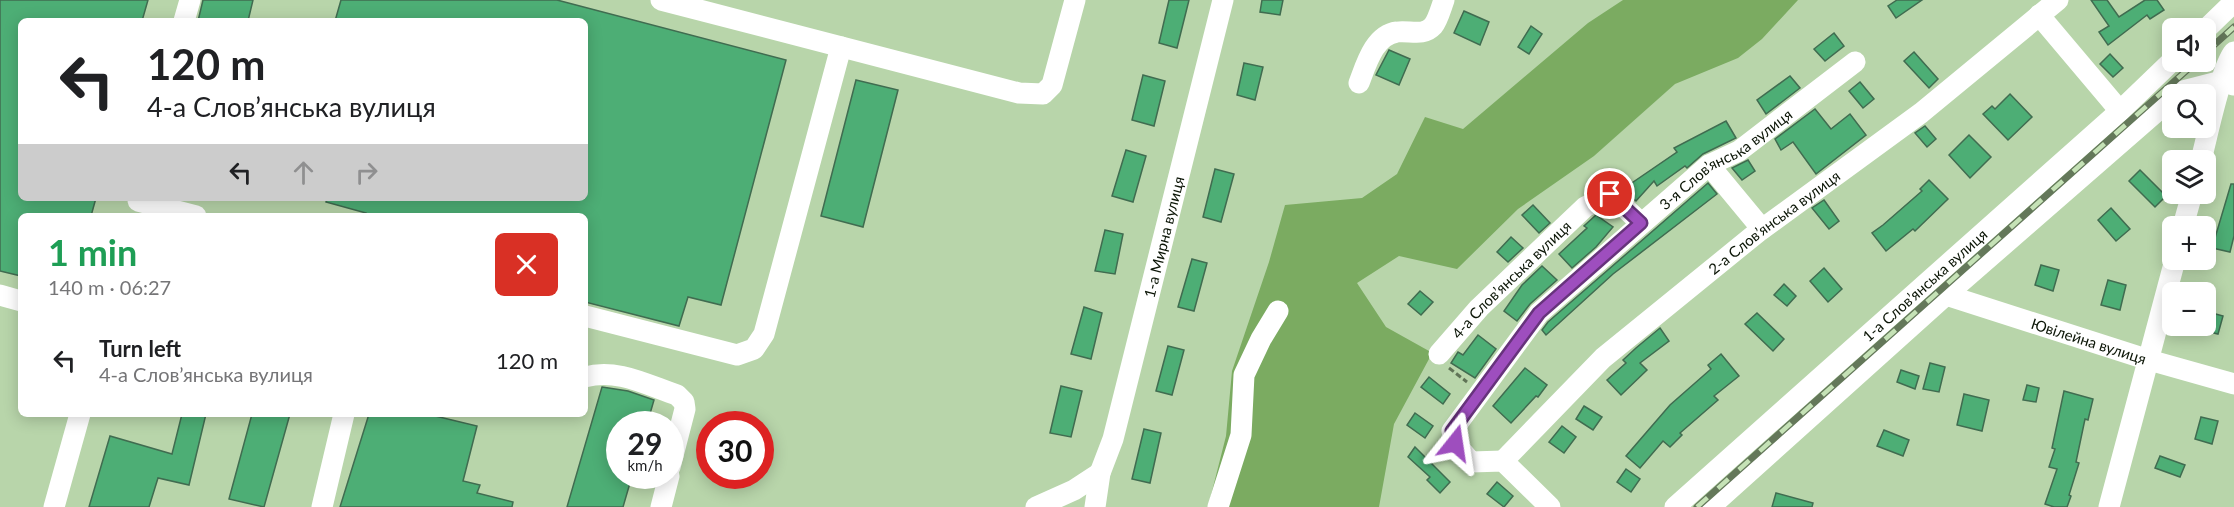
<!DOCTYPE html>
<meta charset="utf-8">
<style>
:root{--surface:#fff;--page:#f6f6f6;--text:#202124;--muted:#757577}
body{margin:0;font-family:Lato,sans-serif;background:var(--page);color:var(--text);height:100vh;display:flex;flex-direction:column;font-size:22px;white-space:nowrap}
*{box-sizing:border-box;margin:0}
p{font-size:20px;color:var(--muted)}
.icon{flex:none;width:33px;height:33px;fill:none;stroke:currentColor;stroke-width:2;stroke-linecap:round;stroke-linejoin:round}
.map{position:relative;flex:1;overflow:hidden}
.sheet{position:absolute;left:18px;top:213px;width:570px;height:204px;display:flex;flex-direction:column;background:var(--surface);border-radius:9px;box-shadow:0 3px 15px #0003}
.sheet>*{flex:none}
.top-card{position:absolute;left:18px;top:18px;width:570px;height:183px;border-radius:9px;box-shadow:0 3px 15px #0003;background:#fff;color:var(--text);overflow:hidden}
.fabs{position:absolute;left:2162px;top:18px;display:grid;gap:12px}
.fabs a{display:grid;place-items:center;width:54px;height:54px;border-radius:9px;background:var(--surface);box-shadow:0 3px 15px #0003;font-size:30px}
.speed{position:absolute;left:606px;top:411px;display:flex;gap:12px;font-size:30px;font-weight:700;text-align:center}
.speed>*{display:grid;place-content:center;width:78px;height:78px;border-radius:50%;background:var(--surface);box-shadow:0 3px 15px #0003;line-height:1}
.speed small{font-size:15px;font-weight:400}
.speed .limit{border:9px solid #d22;background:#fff;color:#111}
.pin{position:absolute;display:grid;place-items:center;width:51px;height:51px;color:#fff;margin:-26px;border:3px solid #fff;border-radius:50%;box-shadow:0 2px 6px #0007}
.me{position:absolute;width:66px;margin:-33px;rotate:15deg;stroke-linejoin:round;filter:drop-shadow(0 0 4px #0008)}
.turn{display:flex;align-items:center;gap:21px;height:126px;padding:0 30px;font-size:27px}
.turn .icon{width:78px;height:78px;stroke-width:2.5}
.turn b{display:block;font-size:42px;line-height:51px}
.lanes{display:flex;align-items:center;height:57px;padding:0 30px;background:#0003;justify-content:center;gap:30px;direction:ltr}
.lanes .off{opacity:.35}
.round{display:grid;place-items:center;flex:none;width:63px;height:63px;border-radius:9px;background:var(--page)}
.summary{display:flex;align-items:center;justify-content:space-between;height:102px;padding:0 30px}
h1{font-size:36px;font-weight:700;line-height:45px;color:#1e9e55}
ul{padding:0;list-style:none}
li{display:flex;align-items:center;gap:18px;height:90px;padding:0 30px}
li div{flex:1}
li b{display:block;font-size:22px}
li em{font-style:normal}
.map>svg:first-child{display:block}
</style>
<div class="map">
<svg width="2234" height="507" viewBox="0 0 2234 507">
<rect width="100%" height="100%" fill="#b8d5aa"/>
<path fill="#7bab61" d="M1623 0H1798L1762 39 1738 58 1675 84 1594 156 1518 209 1457 269 1399 256 1357 283 1386 327 1429 351V359L1394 424 1379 507H1208L1226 436 1232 371 1269 262 1285 205 1362 198 1397 174 1425 117 1463 129 1588 23Z"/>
<g fill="#4dae75" stroke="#406c50" stroke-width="1.5">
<path d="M0 0H148L142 21H21V198H96L91 216H21V276L0 271Z"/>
<path d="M203 0H253L248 21H198Z"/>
<path d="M341 0H557L786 60 721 305 688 297 679 326 585 302V216H365L366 213 326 202 327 198H585V21H335Z"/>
<path d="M1169 0H1189L1177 48 1159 43Z"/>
<path d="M1262 0H1283L1280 15 1260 12Z"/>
<path d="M1897 0H1922L1896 18 1888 6Z"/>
<path d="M2091 0H2107L2119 17 2145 0H2157L2164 10 2150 19 2147 15 2108 45 2099 32 2109 26Z"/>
<path d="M1464 11 1489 22 1480 45 1454 33Z"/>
<path d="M1531 26 1542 34 1529 54 1518 47Z"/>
<path d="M1834 33 1844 46 1825 61 1814 49Z"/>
<path d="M1389 50 1410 59 1399 85 1376 75Z"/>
<path d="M1914 52 1938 79 1929 88 1904 61Z"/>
<path d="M2110 54 2123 68 2113 77 2100 64Z"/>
<path d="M1244 63 1263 67 1255 100 1237 95Z"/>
<path d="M1143 75 1165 81 1154 126 1132 120Z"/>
<path d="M1790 76 1800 88 1766 114 1757 100Z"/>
<path d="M856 80 898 90 863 227 821 216Z"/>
<path d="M1860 82 1874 99 1863 108 1849 91Z"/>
<path d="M2010 94 2032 117 2008 140 1983 114 1992 106 1995 109Z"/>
<path d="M1815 109 1831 129 1850 114 1866 135 1816 174 1793 142 1781 150 1775 139Z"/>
<path d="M1726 121 1736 138 1703 154 1687 168 1685 166 1657 186 1654 181 1636 201 1623 189 1677 152 1674 148Z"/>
<path d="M1925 126 1936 139 1927 147 1915 133Z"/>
<path d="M1969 135 1991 157 1970 178 1949 155Z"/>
<path d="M1126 150 1146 156 1133 202 1112 196Z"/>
<path d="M1748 160 1755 171 1742 180 1732 168Z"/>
<path d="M1215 169 1234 174 1221 222 1203 217Z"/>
<path d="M2140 170 2166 196 2155 207 2129 181Z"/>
<path d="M1929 180 1948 199 1915 231 1913 229 1886 251 1872 233 1883 225 1922 191 1920 189Z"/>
<path d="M1708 183 1717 194 1613 274 1546 335 1542 330 1548 322Z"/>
<path d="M2231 184H2234V236L2230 252 2212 248Z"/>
<path d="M1824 200 1839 221 1829 229 1812 208Z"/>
<path d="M1533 205 1550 223 1539 233 1522 215Z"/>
<path d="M2111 208 2130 229 2116 241 2098 220Z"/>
<path d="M1596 215 1613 227 1596 247 1572 268 1559 254 1587 228 1584 226Z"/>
<path d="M1105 230 1123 234 1115 274 1095 271Z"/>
<path d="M1511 237 1523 248 1508 262 1497 252Z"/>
<path d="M1192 259 1207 263 1194 311 1178 307Z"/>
<path d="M2041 265 2059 270 2053 291 2035 285Z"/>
<path d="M1542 266 1557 280 1530 304 1517 321 1504 311 1522 285Z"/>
<path d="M1824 268 1842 289 1828 302 1810 281Z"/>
<path d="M2108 280 2126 285 2120 310 2101 305Z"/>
<path d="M1784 284 1796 296 1787 306 1774 295Z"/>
<path d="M1420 291 1433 302 1421 315 1408 304Z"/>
<path d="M1084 307 1102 313 1091 359 1071 354Z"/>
<path d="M2205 311 2223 316 2218 334 2205 331Z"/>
<path d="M1757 313 1784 339 1773 351 1745 324Z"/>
<path d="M1660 328 1669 341 1640 363 1647 370 1621 395 1607 380 1626 363 1623 360 1636 348Z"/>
<path d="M1478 335 1496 349 1475 378 1451 363 1458 352 1463 355Z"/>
<path d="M1168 346 1184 350 1172 395 1156 391Z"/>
<path d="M1721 354 1739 376 1714 396 1718 400 1680 433 1682 435 1670 447 1663 441 1640 468 1626 456 1670 405 1711 369 1708 365Z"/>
<path d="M1930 363 1945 367 1939 392 1923 389Z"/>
<path d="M1525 368 1547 385 1538 397 1536 396 1511 423 1493 406Z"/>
<path d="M1901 370 1919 376 1915 389 1897 382Z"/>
<path d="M1429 377 1450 394 1443 404 1421 387Z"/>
<path d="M2027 385 2039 388 2036 402 2023 400Z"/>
<path d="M1061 386 1082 391 1071 437 1050 433Z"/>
<path d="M602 387 628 391 654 400 647 424H620V476H632L623 507H567Z"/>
<path d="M2064 391 2093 399 2088 420 2085 419 2076 462 2079 463 2069 495 2071 496 2067 507H2054L2045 504 2057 469 2049 467 2055 449 2052 448Z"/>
<path d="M1964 394 1989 400 1982 431 1957 425Z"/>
<path d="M1584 406 1602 417 1593 430 1576 419Z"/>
<path d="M1415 413 1433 426 1425 438 1407 425Z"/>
<path d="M182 414H206L189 485 158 478 149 507H89L110 436 172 454Z"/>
<path d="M252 414H290L264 507 229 499Z"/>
<path d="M369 414H427L477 426 463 481 480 485 477 493 513 502 512 507H340Z"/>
<path d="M2201 417 2218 421 2212 444 2195 439Z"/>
<path d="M1562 426 1576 437 1564 453 1549 442Z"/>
<path d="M1144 429 1161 433 1150 483 1132 479Z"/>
<path d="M1884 430 1909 440 1903 456 1877 446Z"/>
<path d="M1415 447 1450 482 1440 493 1427 480 1430 477 1408 457Z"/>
<path d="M2160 456 2185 465 2180 477 2155 468Z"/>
<path d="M1626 469 1640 479 1631 492 1617 482Z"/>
<path d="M1497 482 1513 496 1504 507 1487 494Z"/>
<path d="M1776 493 1813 503 1812 507H1772Z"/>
</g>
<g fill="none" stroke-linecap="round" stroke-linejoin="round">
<path stroke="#5f7356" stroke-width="3" stroke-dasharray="6 3" stroke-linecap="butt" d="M1449 368 1467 382"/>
<g stroke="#fff" stroke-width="21">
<path d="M661 0 1019 93 1043 94 1052 85 1075 0"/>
<path d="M2039 15 2120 111"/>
<path d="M184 21 190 0"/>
<path d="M2205 30 2234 2"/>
<path d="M1359 83C1366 65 1374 35 1397 32 1409 30 1423 37 1433 26 1438 20 1441 8 1444 0"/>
<path d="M2176 94 2179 92 2222 81 2233 85"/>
<path d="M2201 160C2207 138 2221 67 2234 52"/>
<path d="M1709 165 1762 229"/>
<path d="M138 201 196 216"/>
<path d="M2183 226 2192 194"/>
<path d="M0 295 21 301"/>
<path id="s1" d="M1946 295 2149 360 2234 384"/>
<path d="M585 316 737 355 754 349 764 334 841 47"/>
<path id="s2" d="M1439 354 1479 308 1585 207 1610 194 1641 223"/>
<path d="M585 377C617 368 647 385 677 395L684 402 685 409 670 467"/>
<path id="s3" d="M1503 461 1603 358 1758 232 1921 113 2058 0"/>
<path d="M54 507 80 414"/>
<path d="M322 507 344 414"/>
<path d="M661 507 669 476"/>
<path d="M1036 507 1074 490 1100 473"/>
<path id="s4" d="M1095 507 1100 473 1113 439 1223 0"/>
<path d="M1218 507 1241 435 1244 375 1261 339 1278 311"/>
<path id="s5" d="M1550 507 1503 461 1471 462 1455 443 1452 431 1539 313 1709 165 1739 151 1855 62"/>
<path id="s6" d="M1675 507 2120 111 2172 61"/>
<path d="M1710 507 1946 295 2172 98"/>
<path d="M2109 507 2175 260"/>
</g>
<g stroke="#64785a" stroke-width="7">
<g id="rail">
<path d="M2205 53 2234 27"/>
<path d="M1697 507 2196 62"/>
</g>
</g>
<use href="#rail" stroke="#c5e2b6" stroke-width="4.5" stroke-dasharray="14" stroke-linecap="butt"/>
</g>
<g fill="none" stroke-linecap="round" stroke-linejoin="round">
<g stroke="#67337c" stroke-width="15">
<path id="route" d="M1455 443 1452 431 1539 313 1641 223 1610 194"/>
</g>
<use href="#route" stroke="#9e4ebe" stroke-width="10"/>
</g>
<g text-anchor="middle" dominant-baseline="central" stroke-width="5" stroke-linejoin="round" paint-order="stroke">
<g font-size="15" fill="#0b1506" stroke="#c5e2b6">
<text stroke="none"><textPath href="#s5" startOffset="524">3-я Слов’янська вулиця</textPath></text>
<text stroke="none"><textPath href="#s3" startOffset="362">2-а Слов’янська вулиця</textPath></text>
<text stroke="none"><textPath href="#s4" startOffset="279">1-а Мирна вулиця</textPath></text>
<text stroke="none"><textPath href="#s2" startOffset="104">4-а Слов’янська вулиця</textPath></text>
<text stroke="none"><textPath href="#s6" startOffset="334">1-а Слов’янська вулиця</textPath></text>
<text stroke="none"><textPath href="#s1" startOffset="150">Ювілейна вулиця</textPath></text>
</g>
</g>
</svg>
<div class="fabs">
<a><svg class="icon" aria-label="sound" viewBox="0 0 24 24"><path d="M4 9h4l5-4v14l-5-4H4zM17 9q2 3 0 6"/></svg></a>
<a><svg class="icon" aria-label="search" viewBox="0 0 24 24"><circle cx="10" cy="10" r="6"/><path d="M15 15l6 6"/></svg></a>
<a><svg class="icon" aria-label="layers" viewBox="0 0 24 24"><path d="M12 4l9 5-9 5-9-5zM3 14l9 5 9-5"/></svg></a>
<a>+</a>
<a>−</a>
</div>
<div class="speed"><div>29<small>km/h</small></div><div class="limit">30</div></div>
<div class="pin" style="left:1610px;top:194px;background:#d93025"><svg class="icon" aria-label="arrive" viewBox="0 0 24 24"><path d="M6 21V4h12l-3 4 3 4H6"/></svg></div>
<svg class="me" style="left:1455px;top:443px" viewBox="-20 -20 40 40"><path d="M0-17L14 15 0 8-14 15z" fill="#9e4ebe" stroke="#fff" stroke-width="4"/></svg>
<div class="top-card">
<div class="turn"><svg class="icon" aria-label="left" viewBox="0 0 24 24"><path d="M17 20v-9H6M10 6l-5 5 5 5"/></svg><div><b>120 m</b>4-а Слов’янська вулиця</div></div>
<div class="lanes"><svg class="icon" aria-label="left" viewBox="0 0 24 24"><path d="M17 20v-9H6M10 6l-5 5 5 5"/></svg><svg class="icon off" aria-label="ahead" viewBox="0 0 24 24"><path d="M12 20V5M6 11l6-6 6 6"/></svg><svg class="icon off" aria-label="right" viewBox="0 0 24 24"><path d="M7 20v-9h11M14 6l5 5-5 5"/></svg></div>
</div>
<section class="sheet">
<div class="summary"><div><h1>1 min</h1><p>140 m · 06:27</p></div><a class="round" style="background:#d93025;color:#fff"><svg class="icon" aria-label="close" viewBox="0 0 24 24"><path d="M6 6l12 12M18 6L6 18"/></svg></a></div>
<ul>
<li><svg class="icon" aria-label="left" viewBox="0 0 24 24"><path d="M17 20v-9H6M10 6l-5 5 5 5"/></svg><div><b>Turn left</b><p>4-а Слов’янська вулиця</p></div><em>120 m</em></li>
</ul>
</section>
</div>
